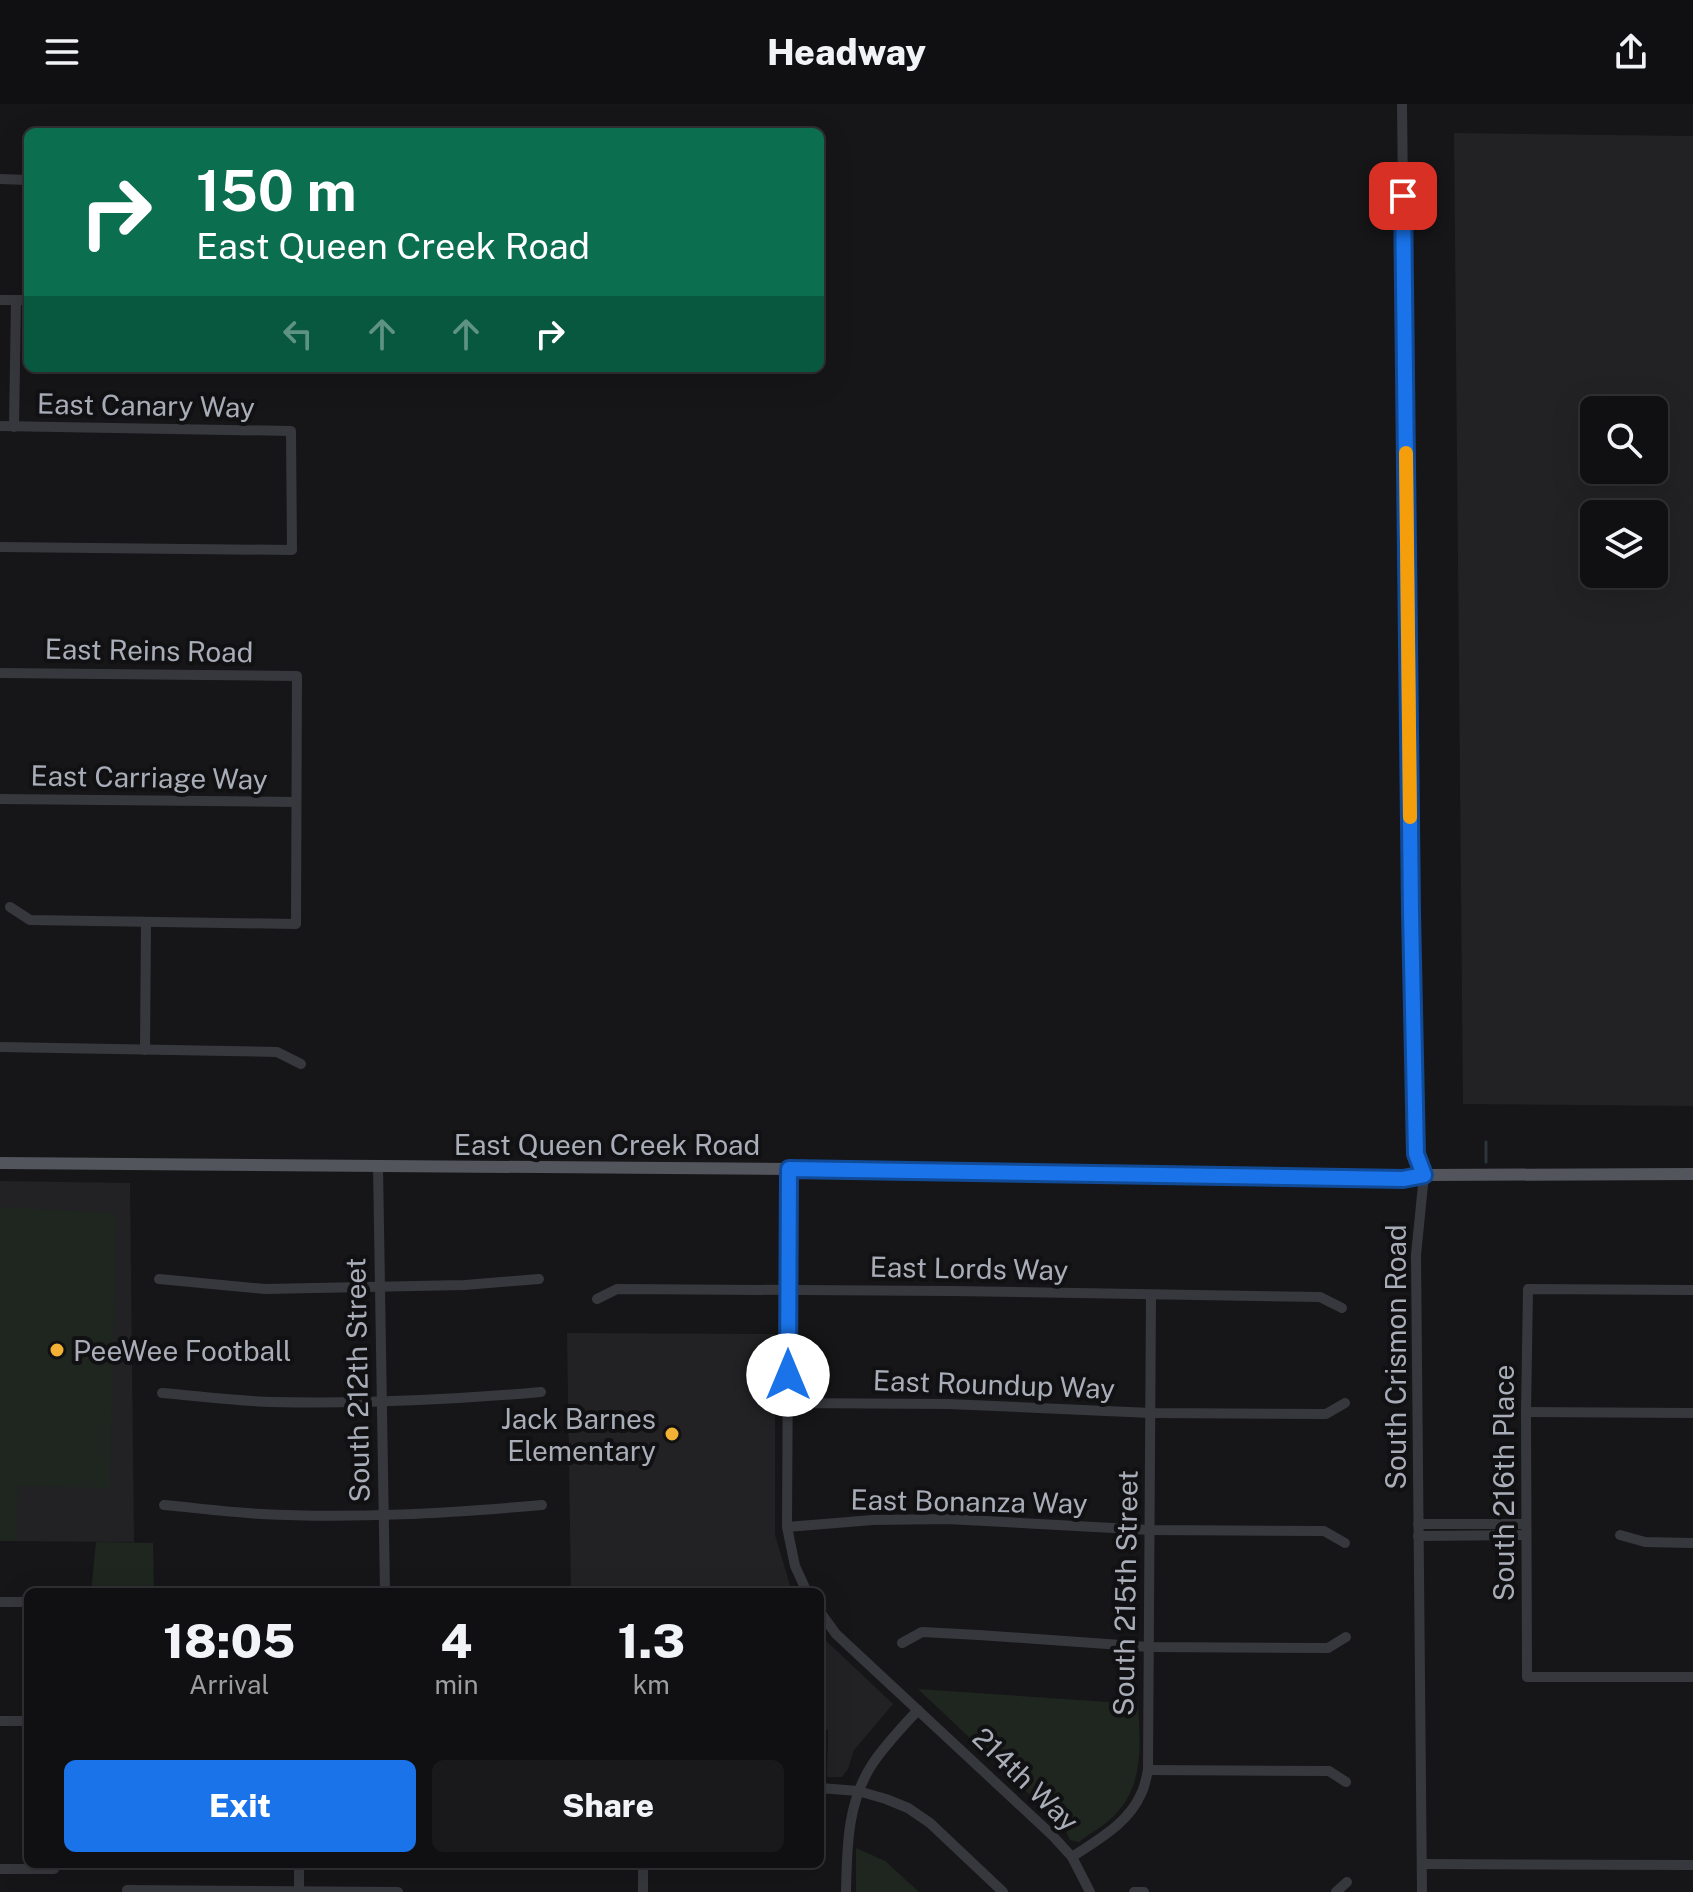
<!DOCTYPE html>
<style>
:root{--surface:#101012;--page:#19191b;--text:#f1f3f6;--muted:#9c9d9f;--line:#303032;--accent:#1a73e8}
body{margin:0;font-family:"Public Sans",sans-serif;background:var(--page);color:var(--text);height:100vh;display:flex;flex-direction:column;font-size:30px;white-space:nowrap}
*{box-sizing:border-box;margin:0}
p{font-size:26px;color:var(--muted)}
.icon{flex:none;width:44px;height:44px;fill:none;stroke:currentColor;stroke-width:2;stroke-linecap:round;stroke-linejoin:round}
.map{position:relative;flex:1;overflow:hidden}
.panel{position:absolute;left:24px;top:1484px;width:800px;height:280px;display:flex;flex-direction:column;background:var(--surface);border-radius:12px;box-shadow:0 8px 32px #0002,0 0 0 2px var(--line)}
.panel>*{flex:none}
.hud{position:absolute;left:24px;top:24px;width:800px;height:244px;border-radius:12px;box-shadow:0 8px 32px #0002,0 0 0 2px var(--line);background:#0b6e4f;color:#fff;overflow:hidden}
.buttons{position:absolute;left:1580px;top:292px;display:grid;gap:16px}
.buttons a{display:grid;place-items:center;width:88px;height:88px;border-radius:12px;background:var(--surface);box-shadow:0 8px 32px #0002,0 0 0 2px var(--line);font-size:40px}
.pin{position:absolute;display:grid;place-items:center;width:68px;height:68px;color:#fff;margin:-34px;border-radius:16px;box-shadow:0 4px 12px #0006}
.me{position:absolute;width:88px;margin:-44px;rotate:0deg;stroke-linejoin:round;filter:drop-shadow(0 0 6px #0008)}
.turn{display:flex;align-items:center;gap:28px;height:168px;padding:0 40px;font-size:36px}
.turn .icon{width:104px;height:104px;stroke-width:2.5}
.turn b{display:block;font-size:56px;line-height:68px}
.lanes{display:flex;align-items:center;height:76px;padding:0 40px;background:#0003;justify-content:center;gap:40px;direction:ltr}
.lanes .off{opacity:.35}
.eta{display:flex;justify-content:space-evenly;align-items:center;height:136px;text-align:center}
.eta b{font-size:48px;font-weight:800;line-height:56px}
.action{display:flex;gap:16px;margin-top:auto;padding:16px 40px}
.action a{flex:1;height:92px;border-radius:12px;background:var(--accent);color:#fff;font-size:32px;font-weight:800;line-height:92px;text-align:center}
.action a+a{background:var(--page);color:var(--text)}
header{display:flex;justify-content:space-between;align-items:center;height:104px;padding:0 40px;background:var(--surface);font-size:36px;font-weight:800}
.map>svg:first-child{display:block}
</style>
<header><svg class="icon" aria-label="menu" viewBox="0 0 24 24"><path d="M4 6h16M4 12h16M4 18h16"/></svg>Headway<svg class="icon" aria-label="share" viewBox="0 0 24 24"><path d="M12 15V3M7 8l5-5 5 5M5 13v7h14v-7"/></svg></header>
<div class="map">
<svg width="1693" height="1788" viewBox="0 0 1693 1788">
<rect width="100%" height="100%" fill="#161618"/>
<g fill="#222225" fill-rule="evenodd">
<path d="M1454 29 1693 32V1002L1463 1000ZM1654 306V366H1594V306ZM1594 410H1654V470H1594Z"/>
<path d="M0 1077 130 1079 134 1438 0 1437Z"/>
<path d="M567 1229 775 1230V1431L792 1488H571Z"/>
<path d="M820 1531 893 1600 854 1646 848 1665 842 1673H827L828 1626H820Z"/>
</g>
<g fill="#1e261f">
<path d="M0 1103 116 1109 110 1384 18 1382 16 1437H0Z"/>
<path d="M96 1438 153 1439 154 1488H91Z"/>
<path d="M918 1585 1138 1600C1140 1640 1145 1680 1114 1712 1104 1722 1090 1729 1079 1738L1070 1736 1064 1723Z"/>
<path d="M856 1744 885 1757 919 1788H856Z"/>
</g>
<g fill="none" stroke-linecap="round" stroke-linejoin="round">
<path stroke="#2c353c" stroke-width="3" d="M1486 1058V1038"/>
<g stroke="#37383d" stroke-width="10">
<path d="M1402 0 1411 808 1416 1050 1424 1071 1416 1151 1422 1788"/>
<path d="M0 75 28 76"/>
<path d="M0 196H28"/>
<path d="M0 322 291 327 292 446 0 443"/>
<path d="M14 323 16 196"/>
<path d="M0 569 297 572 296 820 30 816 10 803"/>
<path d="M0 695 296 698"/>
<path d="M0 943 277 948 301 960"/>
<path d="M145 946 146 818"/>
<path d="M378 1062 385 1488"/>
<path d="M789 1065 787 1423 795 1462 807 1488"/>
<path d="M159 1175 265 1185 465 1181 539 1175"/>
<path d="M1693 1186 1528 1185 1526 1308 1527 1573H1693"/>
<path d="M597 1195 617 1185 951 1187 1320 1193 1342 1204"/>
<path d="M162 1289C198 1292 235 1297 272 1298 362 1300 451 1296 541 1288"/>
<path d="M788 1299 948 1300 1151 1309 1326 1310 1345 1299"/>
<path d="M1526 1308 1693 1309"/>
<path d="M164 1401C196 1404 229 1408 261 1410 355 1415 449 1409 542 1401"/>
<path d="M1418 1420H1526"/>
<path d="M787 1423 873 1416 947 1415 1150 1426 1324 1427 1345 1439"/>
<path d="M1620 1431 1645 1438 1693 1439"/>
<path d="M1418 1432 1526 1431"/>
<path d="M0 1498H28"/>
<path d="M820 1508 836 1530 1052 1731 1072 1753 1090 1788"/>
<path d="M902 1539 922 1528 979 1531 1149 1543 1328 1544 1346 1533"/>
<path d="M0 1617H28"/>
<path d="M1148 1666 1329 1667 1346 1678"/>
<path d="M820 1684 858 1687 886 1695 908 1704 930 1719 1003 1788"/>
<path d="M1072 1753C1097 1736 1128 1720 1141 1690 1145 1683 1146 1674 1148 1666L1151 1191"/>
<path d="M299 1760V1788"/>
<path d="M643 1760V1788"/>
<path d="M1422 1760 1693 1761"/>
<path d="M0 1765H54"/>
<path d="M127 1786 398 1788"/>
<path d="M846 1788C847 1743 847 1698 873 1659 886 1640 902 1623 918 1606"/>
<path d="M1134 1788H1144"/>
<path d="M1336 1788 1347 1778"/>
</g>
<path stroke="#53555c" stroke-width="12" d="M0 1059 789 1065 1403 1075 1424 1071 1693 1070"/>
</g>
<g fill="none" stroke-linecap="round" stroke-linejoin="round">
<g stroke="#114b97" stroke-width="20">
<path id="route" d="M788 1271 789 1065 1403 1075 1424 1071 1416 1050 1411 808 1403 92"/>
</g>
<use href="#route" stroke="#1a73e8" stroke-width="14"/>
<path stroke="#f59e0b" stroke-width="14" d="M1406 349 1410 713"/>
</g>
<g fill="#f2b134" stroke="#111113" stroke-width="3">
<circle cx="57" cy="1246" r="8"/>
<circle cx="672" cy="1330" r="8"/>
</g>
<g text-anchor="middle" dominant-baseline="central" stroke-width="8" stroke-linejoin="round" paint-order="stroke">
<g font-size="28" fill="#a8adb8" stroke="#111113">
<text transform="translate(146 301) rotate(1)">East Canary Way</text>
<text transform="translate(149 546) rotate(1)">East Reins Road</text>
<text transform="translate(149 673) rotate(1)">East Carriage Way</text>
<text x="607" y="1040">East Queen Creek Road</text>
<text transform="translate(969 1164) rotate(1)">East Lords Way</text>
<text transform="translate(1395 1253) rotate(-90)">South Crismon Road</text>
<text transform="translate(357 1276) rotate(-91)">South 212th Street</text>
<text transform="translate(994 1280) rotate(2)">East Roundup Way</text>
<text transform="translate(1503 1379) rotate(-90)">South 216th Place</text>
<text transform="translate(969 1397) rotate(1)">East Bonanza Way</text>
<text transform="translate(1125 1489) rotate(-89)">South 215th Street</text>
<text transform="translate(1026 1675) rotate(44)">214th Way</text>
</g>
<g font-size="28" fill="#a8adb8" stroke="#111113" text-anchor="start">
<text x="73" y="1246">PeeWee Football</text>
<text x="656" y="1314" text-anchor="end">Jack Barnes<tspan x="656" dy="32">Elementary</tspan></text>
</g>
</g>
</svg>
<div class="buttons">
<a><svg class="icon" aria-label="search" viewBox="0 0 24 24"><circle cx="10" cy="10" r="6"/><path d="M15 15l6 6"/></svg></a>
<a><svg class="icon" aria-label="layers" viewBox="0 0 24 24"><path d="M12 4l9 5-9 5-9-5zM3 14l9 5 9-5"/></svg></a>
</div>
<div class="pin" style="left:1403px;top:92px;background:#d93025"><svg class="icon" aria-label="arrive" viewBox="0 0 24 24"><path d="M6 21V4h12l-3 4 3 4H6"/></svg></div>
<svg class="me" style="left:788px;top:1271px" viewBox="-20 -20 40 40"><circle r="19" fill="#fff"/><path d="M0-13L10 11 0 6-10 11z" fill="#1a73e8"/></svg>
<div class="hud">
<div class="turn"><svg class="icon" aria-label="right" viewBox="0 0 24 24"><path d="M7 20v-9h11M14 6l5 5-5 5"/></svg><div><b>150 m</b>East Queen Creek Road</div></div>
<div class="lanes"><svg class="icon off" aria-label="left" viewBox="0 0 24 24"><path d="M17 20v-9H6M10 6l-5 5 5 5"/></svg><svg class="icon off" aria-label="ahead" viewBox="0 0 24 24"><path d="M12 20V5M6 11l6-6 6 6"/></svg><svg class="icon off" aria-label="ahead" viewBox="0 0 24 24"><path d="M12 20V5M6 11l6-6 6 6"/></svg><svg class="icon" aria-label="right" viewBox="0 0 24 24"><path d="M7 20v-9h11M14 6l5 5-5 5"/></svg></div>
</div>
<section class="panel">
<div class="eta">
<div><b>18:05</b><p>Arrival</p></div>
<div><b>4</b><p>min</p></div>
<div><b>1.3</b><p>km</p></div>
</div>
<div class="action"><a>Exit</a><a>Share</a></div>
</section>
</div>
